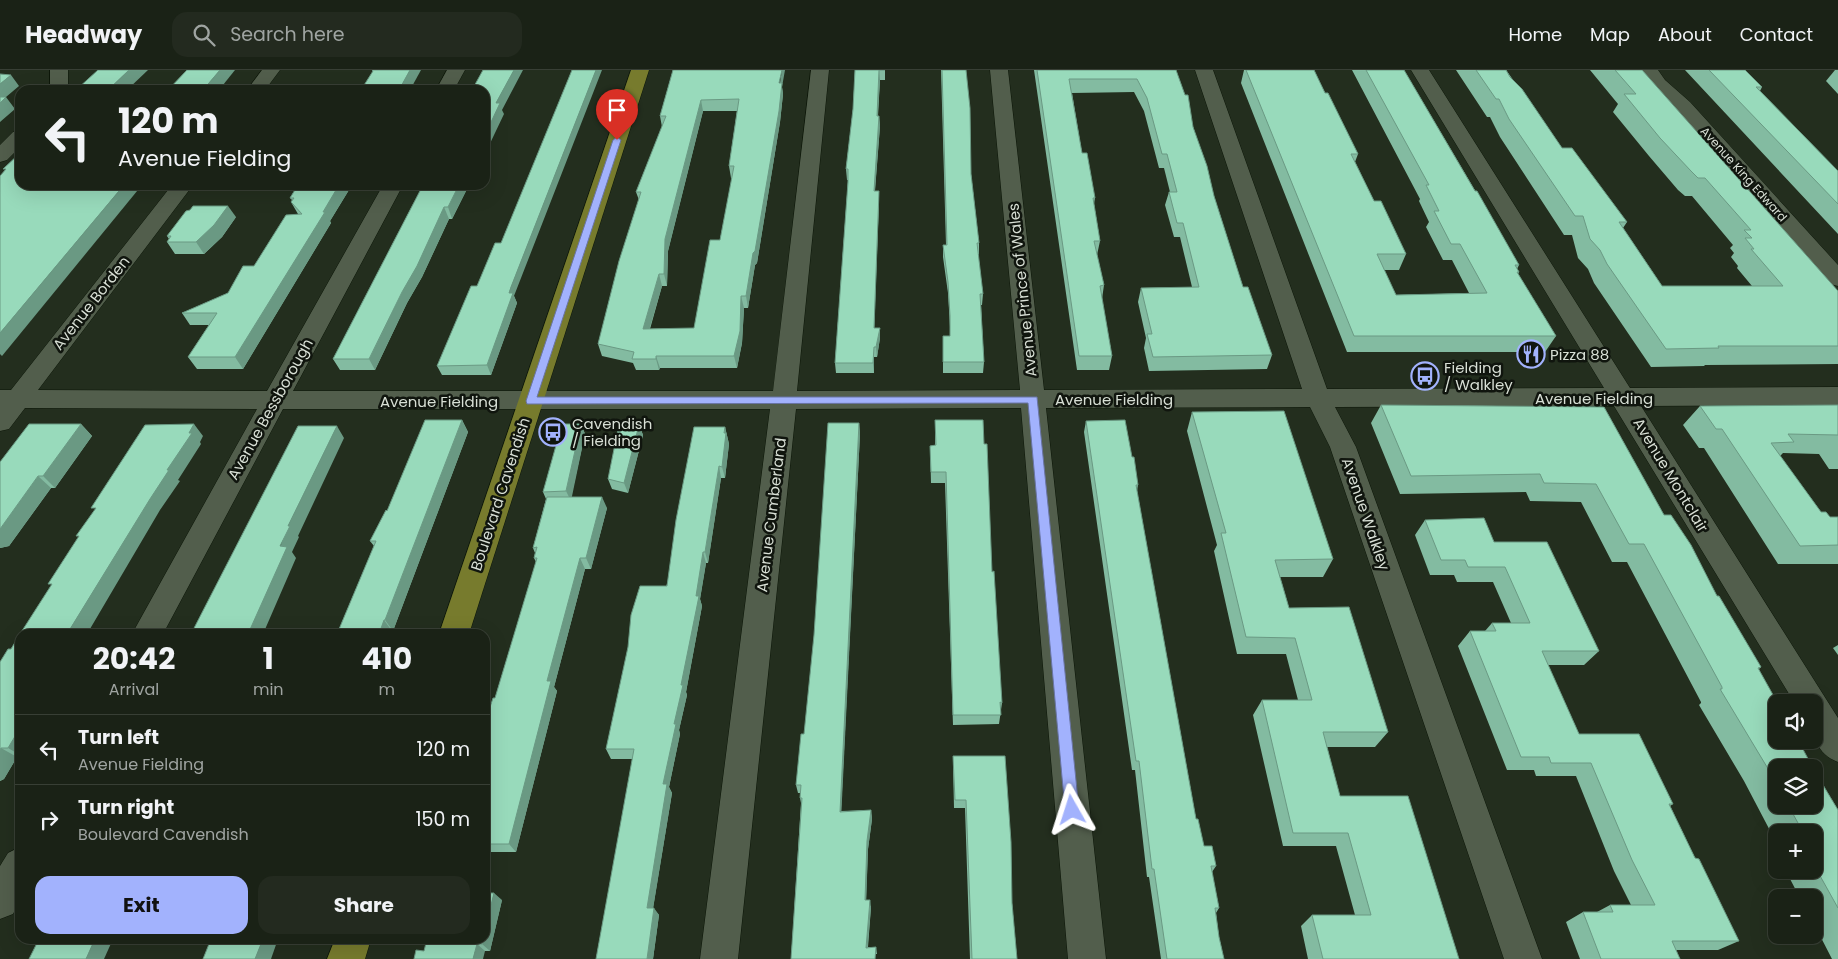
<!DOCTYPE html>
<meta charset="utf-8">
<style>
:root{--surface:#1a2216;--page:#232a1f;--text:#f1f3f6;--muted:#9fa4a1;--line:#383f35;--accent:#a2b2fd}
body{margin:0;font-family:Poppins,sans-serif;background:var(--page);color:var(--text);height:100vh;display:flex;flex-direction:column;font-size:19px;white-space:nowrap}
*{box-sizing:border-box;margin:0}
p{font-size:16px;color:var(--muted)}
.icon{flex:none;width:28px;height:28px;fill:none;stroke:currentColor;stroke-width:2;stroke-linecap:round;stroke-linejoin:round}
.map{position:relative;flex:1;overflow:hidden}
.drawer{position:absolute;left:15px;top:559px;width:475px;height:315px;display:flex;flex-direction:column;background:var(--surface);border-radius:15px;box-shadow:0 5px 20px #0002,0 0 0 1px var(--line)}
.drawer>*{flex:none}
.banner{position:absolute;left:15px;top:15px;width:475px;height:105px;border-radius:15px;box-shadow:0 5px 20px #0002,0 0 0 1px var(--line);background:#1a2216;color:var(--text);overflow:hidden}
.tools{position:absolute;left:1768px;top:624px;display:grid;gap:10px}
.tools a{display:grid;place-items:center;width:55px;height:55px;border-radius:10px;background:var(--surface);box-shadow:0 5px 20px #0002,0 0 0 1px var(--line);font-size:25px}
.pin{position:absolute;display:grid;place-items:center;width:42px;height:42px;color:#fff;margin:-51px -21px;border-radius:50% 50% 50% 0;rotate:-45deg;box-shadow:0 0 5px #0007}
.pin .icon{rotate:45deg}
.me{position:absolute;width:55px;margin:-28px;rotate:354deg;stroke-linejoin:round;filter:drop-shadow(0 0 4px #0008)}
.turn{display:flex;align-items:center;gap:18px;height:105px;padding:0 20px;font-size:22px}
.turn .icon{width:65px;height:65px;stroke-width:2.5}
.turn b{display:block;font-size:35px;line-height:42px}
.eta{display:flex;justify-content:space-evenly;align-items:center;height:85px;text-align:center}
.eta b{font-size:30px;font-weight:700;line-height:35px}
.cta{display:flex;gap:10px;margin-top:auto;padding:10px 20px}
.cta a{flex:1;height:58px;border-radius:15px;background:var(--accent);color:#111;font-size:20px;font-weight:700;line-height:58px;text-align:center}
.cta a+a{background:var(--page);color:var(--text)}
ul{padding:0;list-style:none}
li{display:flex;align-items:center;gap:15px;height:70px;padding:0 20px;border-top:1px solid var(--line)}
li div{flex:1}
li b{display:block;font-size:19px}
li em{font-style:normal}
header{display:flex;align-items:center;gap:30px;box-sizing:border-box;height:70px;padding:0 25px;background:var(--surface);border-bottom:1px solid var(--line)}
header strong{font-size:24px}
nav{display:flex;gap:28px;margin-inline-start:auto;font-size:18px}
.search{width:350px;height:45px;background:var(--page);display:flex;align-items:center;gap:12px;box-sizing:border-box;padding:0 18px;border-radius:15px;color:var(--muted);font-size:19px}
.map>svg:first-child{display:block}
</style>
<header>
<strong>Headway</strong>
<div class="search"><svg class="icon" aria-label="search" viewBox="0 0 24 24"><circle cx="10" cy="10" r="6"/><path d="M15 15l6 6"/></svg>Search here</div>
<nav><a>Home</a><a>Map</a><a>About</a><a>Contact</a></nav>
</header>
<div class="map">
<svg width="1838" height="889" viewBox="0 0 1838 889">
<rect width="100%" height="100%" fill="#232e1e"/>
<g fill="none" stroke-linecap="round" stroke-linejoin="round">
<g stroke="#0c1608" stroke-width="1">
<g id="minor">
<rect x="50" y="0" width="18" height="20"/>
<path d="M262 0H280L265 20H247Z"/>
<path d="M447 0H465L454 20H436Z"/>
<path d="M811 0H829L797 321 1020 320 990 0H1008L1044 320 1302 319 1195 0H1213L1327 319 1604 318 1411 0H1429L1630 318 1838 317V335L1641 336 1838 648V692C1810 681 1814 658 1814 632H1794L1614 336 1335 337 1356 377 1542 889H1504L1330 377 1310 337 1046 338 1106 889H1068L1021 338 796 339 738 889H700L770 339H283L163 564H132L257 339 25 338 9 359 0 361V320H11L172 115H193L38 320 267 321 383 115H403L293 321H773Z"/>
<path d="M1640 0H1658L1665 10 1690 32 1838 195V216L1830 214 1676 40 1653 18Z"/>
<path d="M20 60V77L7 90 0 92V75L13 62Z"/>
<path d="M20 777V830L13 844 0 849V796L8 783Z"/>
</g>
</g>
<g stroke="#0c1608" stroke-width="1">
<g id="major">
<path d="M631 0H649L469 564H439Z"/>
<path d="M335 869H371L365 889H327Z"/>
</g>
</g>
<use href="#minor" fill="#525e4c" fill-rule="evenodd"/>
<use href="#major" fill="#777b2d" fill-rule="evenodd"/>
</g>
<g fill="#83bba1" fill-rule="evenodd">
<path d="M673 0 782 17 783 24 780 52 757 193 755 195 748 238H744L742 273 737 298H660L659 300H636L633 293 602 286 598 274 639 130 636 122 662 57 660 46ZM703 41H737L729 96 731 108H732L720 170 694 258 650 259 662 216H667L668 181Z"/>
<path d="M855 0H885V10H880L878 46H879L880 56 875 121H879V131L874 258H880V268L877 287H874V303H836L835 293 848 110H847L846 99 853 39Z"/>
<path d="M941 0H966L971 104 979 173V184H978L983 224 982 235H981L984 292 983 303H943V266H950V257L948 223 943 187V175H946Z"/>
<path d="M1034 0H1176L1214 126 1243 217 1272 285 1267 299 1149 301 1144 278 1146 268 1138 232 1141 218 1192 217 1180 167H1174L1165 135 1169 122H1170L1164 98H1159L1144 41 1134 22 1072 23 1082 83 1095 128 1094 134 1100 171 1097 185 1104 215 1102 229 1112 286 1109 300H1077Z"/>
<path d="M1244 0H1314L1325 23 1358 84 1355 92 1374 131 1406 184 1399 200H1384L1396 225 1469 223 1452 190H1443L1426 157 1429 152 1419 131 1420 129 1352 0H1404L1519 195 1517 199 1519 202 1518 204 1556 266 1545 282H1347L1241 13Z"/>
<path d="M1456 0H1506L1562 78 1627 152 1623 158 1662 216H1752L1737 198 1738 196 1731 187 1734 183 1730 178 1733 175 1692 126H1685L1678 120 1649 86 1613 42 1618 34 1590 0H1642L1838 221V294L1705 295 1704 296 1651 297 1594 213 1588 199 1578 188 1572 165H1564L1500 67 1490 47H1487Z"/>
<path d="M1685 0H1745L1762 17 1760 21 1838 101V164Z"/>
<path d="M1835 0H1838V24L1826 11Z"/>
<path d="M298 115H352L330 151 331 153 243 299H197L188 287 209 255H190L182 243 228 223 254 196 298 144 291 132 292 130 290 128Z"/>
<path d="M423 115H469L452 149H449L422 207 407 233 375 300H340L333 289Z"/>
<path d="M236 147 222 167 204 184H175L167 172 169 169 167 166Z"/>
<path d="M514 226 517 233 491 305H442L437 296Z"/>
<path d="M1381 335 1604 337 1664 445 1717 526 1761 597 1759 599 1776 698V735H1814L1826 720 1838 740V889H1832L1814 854V828H1800L1789 807 1791 806 1788 800H1814V762H1776V772L1744 711 1699 635 1701 633V632L1627 492H1612L1581 432 1530 431 1526 422 1400 424 1371 353Z"/>
<path d="M1838 335V399H1829L1819 384 1783 383 1780 386 1821 442 1830 447H1838V494H1778L1704 378H1699L1683 355 1700 336Z"/>
<path d="M1192 342 1333 489 1323 507H1280L1289 538 1388 662 1375 677H1327L1340 726 1459 889H1308L1301 856 1312 845H1355L1336 776H1283L1253 645 1262 630H1298L1286 584H1237L1214 481 1217 475 1187 361Z"/>
<path d="M462 350 468 362 393 561 337 564 374 476 370 471 387 441Z"/>
<path d="M935 350 992 502 1002 633 999 654 953 655 945 413H931L930 376 935 375Z"/>
<path d="M1086 351 1132 387 1138 415 1137 421 1196 749 1204 776 1216 796 1212 802 1219 838 1216 843 1219 867 1224 889H1161L1149 807H1147L1135 700H1132L1084 362Z"/>
<path d="M859 353 860 364 841 741 871 740 872 749 868 779 866 830 871 837 868 877H876L877 884 791 889 801 733 800 728V723H798L796 715Z"/>
<path d="M81 354 92 366 55 418H51L9 476 0 478V392Z"/>
<path d="M581 354 585 364 571 427 607 438 591 499H585L554 617 557 621 516 782H485V653L495 628 536 492 534 488 535 483 533 478 546 429 543 422Z"/>
<path d="M639 355 643 365 628 423 612 419 608 409Z"/>
<path d="M725 357 729 374 725 408H721L708 493H706L700 529 702 536 686 622 687 625 679 660 680 664 669 717 672 723 653 838 659 845 653 889H596L633 689H611L606 679Z"/>
<path d="M1425 450 1494 472 1599 581 1584 595H1548L1579 664 1673 734 1670 736 1695 788 1739 871 1718 880H1676L1680 889H1580L1566 852 1583 842H1597L1610 835H1631L1614 801 1576 706H1536L1534 700H1507L1458 576 1470 561H1485L1492 553H1511L1493 512H1457L1454 505H1430L1415 465Z"/>
<path d="M20 564V687H17L4 709 0 711V592L11 579Z"/>
<path d="M1838 575V585L1833 578Z"/>
<path d="M953 686 1012 833 1017 889H970L965 738H954L953 695Z"/>
<path d="M502 830 490 881H424Z"/>
</g>
<g fill="#6a9983">
<path d="M129 0H148L127 20H108Z"/>
<path d="M220 0H235L219 20H203Z"/>
<path d="M410 0H421L410 20H399Z"/>
<path d="M514 0H523L502 40 504 44 485 84V65L496 33Z"/>
<path d="M596 0H602L514 226 517 233 491 305 487 295 509 223 511 217Z"/>
<path d="M782 0H785L782 17 783 24 780 52 757 193 755 195 748 238 746 226Z"/>
<path d="M879 0 880 10 877 56V46Z"/>
<path d="M11 5 19 16 6 27 15 39 0 52V14Z"/>
<path d="M701 30 703 41 668 181 667 216 664 204 665 169Z"/>
<path d="M879 46 880 56 874 131V121Z"/>
<path d="M124 115H142L2 286 0 284V263Z"/>
<path d="M339 115H352L330 151 331 153 243 299 235 287Z"/>
<path d="M459 115H469L452 149 448 137Z"/>
<path d="M879 121V131L874 268V258Z"/>
<path d="M228 136 236 147 222 167 204 184 196 172Z"/>
<path d="M444 137 449 149 422 207 407 233 375 300 369 289Z"/>
<path d="M659 204 662 216 646 271 643 259Z"/>
<path d="M741 226 744 238 742 273 737 298 734 286Z"/>
<path d="M880 258V268L877 287 876 277Z"/>
<path d="M874 277V303L873 293Z"/>
<path d="M656 286 660 298 659 300 656 289Z"/>
<path d="M462 350 468 362 393 561 385 550Z"/>
<path d="M859 353 860 364 841 750 840 742Z"/>
<path d="M81 354 92 366 55 418 43 406Z"/>
<path d="M194 354 203 366 200 372 201 374 178 410 180 411 160 440 87 564H67L167 400Z"/>
<path d="M581 354 585 364 571 431 566 421Z"/>
<path d="M639 355 643 365 628 423 624 413Z"/>
<path d="M337 356 344 368 298 466 299 467 292 482 296 488 263 564H248L288 456Z"/>
<path d="M725 357 729 374 725 408 722 397Z"/>
<path d="M719 396 721 408 708 493 705 482Z"/>
<path d="M38 406 51 418 9 476 0 478V459Z"/>
<path d="M602 427 607 438 591 499 586 488Z"/>
<path d="M703 482 706 493 700 529 702 536 686 622 687 625 679 660 680 664 669 717 672 723 652 845 647 838 663 714Z"/>
<path d="M580 488 585 499 554 617 557 621 516 782 509 774 547 611Z"/>
<path d="M384 550 392 561 391 564H379Z"/>
<path d="M20 642V654L15 650Z"/>
<path d="M20 658V685L8 678Z"/>
<path d="M1 678 17 687 4 709 0 711V680Z"/>
<path d="M871 740 872 749 868 779 866 837 865 830 867 771Z"/>
<path d="M494 823 502 830 490 881 482 874 483 869H485V860Z"/>
<path d="M870 830 871 837 867 884 866 878Z"/>
<path d="M654 838 659 845 653 889H647Z"/>
<path d="M95 869H113L104 889H86Z"/>
<path d="M263 869H278L271 889H255Z"/>
<path d="M477 874 485 881 483 889H473Z"/>
</g>
<g fill="#98dabb" stroke="#6a9983" fill-rule="evenodd">
<path d="M98 0H129L108 20H76Z"/>
<path d="M187 0H220L203 20H168Z"/>
<path d="M372 0H410L399 20H361L373 1Z"/>
<path d="M483 0H514L496 33H500L485 65V20H472Z"/>
<path d="M572 0H596L511 217 509 223H513L487 295 437 296 471 216H477L495 173H501Z"/>
<path d="M673 0H782L779 13H782L779 41 755 181 753 183 746 226H741L740 261 734 286H656V289H632L634 282 598 274 619 191 641 122H636L666 46H660ZM739 29 729 96H734L720 170H710L694 258 643 259 659 204H664L665 169 701 30Z"/>
<path d="M855 0H885H879L877 46H879L874 121H879L874 258H880L876 277H874L873 293H835L848 112V99H846L853 39Z"/>
<path d="M942 0H966L970 38 971 104 979 173H977L983 224H980L984 292H943V266H950V246L948 212 943 175H947Z"/>
<path d="M1037 0H1176L1185 25H1188L1193 57 1207 96 1214 126 1243 217H1248L1272 285 1153 287 1147 264H1152L1141 218 1199 217 1183 153H1177L1169 122H1177L1167 84H1162L1147 28 1137 9H1069L1082 83H1087L1095 128H1093L1100 171H1094L1104 215 1100 216 1112 286H1079Z"/>
<path d="M1246 0H1314L1325 23H1328L1358 84H1351L1374 131H1381L1406 184H1377L1396 225 1487 223 1460 174H1451L1434 141H1439L1426 115H1429L1366 0H1404L1475 121H1477L1519 195H1515L1519 202H1517L1556 266H1354Z"/>
<path d="M1476 0H1506L1510 7 1522 19 1562 78H1572L1627 152H1619L1662 216H1783L1751 179H1754L1745 168H1752L1744 160H1751L1705 108H1698L1691 101 1660 68 1624 24H1636L1615 0H1642L1838 221V276H1718L1719 278 1666 279 1607 194 1600 180 1590 169 1583 146H1575L1509 49 1499 29H1496Z"/>
<path d="M1709 0H1745L1762 17H1756L1838 101V134Z"/>
<path d="M0 4 11 5 0 14Z"/>
<path d="M0 27H6L0 33Z"/>
<path d="M20 83V115H124L0 263V106L6 99H3Z"/>
<path d="M298 115H339L323 142H325L235 287H188L217 243H182L228 223 243 196H254L286 145 302 144 291 132 294 128H290Z"/>
<path d="M423 115H459L448 137H444L417 196 402 222 369 289H333Z"/>
<path d="M193 136H228L214 155 196 172H167L171 166H167L186 141 190 140Z"/>
<path d="M1381 335 1604 337 1664 445H1671L1691 475 1717 526H1719L1761 597 1758 598 1777 632H1776V670H1798L1813 698H1776V714L1767 697 1720 619H1722V617L1644 474H1629L1596 414 1544 413 1540 404 1411 406Z"/>
<path d="M1838 335V365L1788 364 1794 372 1771 373 1821 442H1826L1830 447H1838V475L1800 476 1722 359H1716L1700 336Z"/>
<path d="M1284 341 1333 489 1275 490 1289 538 1349 537 1388 662H1323L1340 726H1408L1459 889H1323L1312 845H1371L1348 763H1293L1262 630H1312L1295 568 1246 567 1221 463H1226L1192 342Z"/>
<path d="M425 350H462L385 550H384L379 564H337L376 471H370L386 440 387 441Z"/>
<path d="M935 350H983L984 374H987L992 502 994 501 1002 633 1000 632 1001 645H953L946 402H931L930 376 936 375Z"/>
<path d="M1125 350 1132 387H1134L1138 415H1136L1196 749H1198L1204 776H1212L1216 796H1211L1219 838H1215L1219 867 1224 889H1167L1154 799H1152L1139 691H1136L1086 351Z"/>
<path d="M828 353H859L840 742 871 740 867 771 865 830H870L866 878 876 877 875 889H791L802 728H800L801 715H796L801 664H804L814 565Z"/>
<path d="M29 354H81L43 406H38L0 459V392Z"/>
<path d="M194 354 189 363H192L167 400H169L150 429 67 564H20L52 514H48L79 466H76L96 438H91L145 355Z"/>
<path d="M562 354H581L566 421 543 422Z"/>
<path d="M619 354 639 355 624 413 608 409Z"/>
<path d="M298 356H337L288 456H290L280 476 287 477 248 564H191Z"/>
<path d="M694 357H725L724 363H726L722 397 719 396 705 482H703L696 526H699L681 615H683L674 654H676L663 714H667L647 838H654L647 889H596L634 679H606L628 577 631 545 640 516H667L676 450Z"/>
<path d="M547 427H602L586 488H580L547 611H551L509 774H485V653L493 628H495L537 488H534L537 477 533 478Z"/>
<path d="M1484 448 1494 472H1547L1599 581H1542L1579 664H1639L1673 734H1669L1695 788 1699 789 1739 871H1672L1680 889H1601L1583 842H1613L1610 835H1655L1632 790 1591 693H1551L1549 687H1521L1470 561H1496L1492 553H1530L1505 497H1468L1465 490H1441L1425 450Z"/>
<path d="M20 564V642L15 650H20V658L8 678H1L0 680V592L8 579H11Z"/>
<path d="M953 686H1005L1011 772 1012 833 1017 889H972L966 730H955Z"/>
<path d="M1814 699 1826 720 1838 740V838L1814 795H1817L1814 789V762H1803L1788 735H1814Z"/>
<path d="M485 823H494L485 860Z"/>
<path d="M39 869H95L86 889H29Z"/>
<path d="M211 869H263L255 889H203Z"/>
<path d="M427 869H483L482 874H477L473 889H414L416 880 424 881Z"/>
</g>
<path fill="#a2b2fd" stroke="#6974a4" d="M617 67 621 70 537 327H1037L1079 740 1077 745 1072 747 1067 745 1065 740 1028 333 527 334 526 331 613 70Z"/>
<defs>
<g id="restaurant-ring" transform="scale(1.4375)"><circle r="9.5" fill="#10150e" stroke="#a2b2fd" stroke-width="1.5"/><path d="M-5-6h1v4h1v-4h1v4h1v-4h1v5L-1.5 .5V6h-2V.5L-5-1ZM5-6V6H3V1.5H1.5Q1.5-4 5-6Z" fill="#a2b2fd"/></g>
<g id="bus-ring" transform="scale(1.4375)"><circle r="9.5" fill="#10150e" stroke="#a2b2fd" stroke-width="1.5"/><path d="M-5-6H5V4H4V6H2V4H-2V6H-4V4H-5ZM-3.5-4V0h7V-4ZM-3.5 1.2v1.5H-2V1.2ZM2 1.2v1.5H3.5V1.2Z" fill="#a2b2fd"/></g>
</defs>
<g fill-rule="evenodd">
<use href="#restaurant-ring" x="1531" y="284"/>
<use href="#bus-ring" x="1425" y="306"/>
<use href="#bus-ring" x="553" y="362"/>
</g>
<g text-anchor="middle" dominant-baseline="central" stroke-width="5" stroke-linejoin="round" paint-order="stroke">
<g font-size="12" fill="#d8dfd5" stroke="#10150e">
<text transform="translate(1744 104) rotate(48)">Avenue King Edward</text>
</g>
<g font-size="15" fill="#d8dfd5" stroke="#10150e">
<text transform="translate(1022 220) rotate(-96)">Avenue Prince of Wales</text>
<text transform="translate(91 233) rotate(-52)">Avenue Borden</text>
<text x="1594" y="328">Avenue Fielding</text>
<text x="1114" y="329">Avenue Fielding</text>
<text x="439" y="331">Avenue Fielding</text>
<text transform="translate(270 339) rotate(-61)">Avenue Bessborough</text>
<text transform="translate(1671 405) rotate(59)">Avenue Montclair</text>
<text transform="translate(500 424) rotate(-72)">Boulevard Cavendish</text>
<text transform="translate(1366 444) rotate(71)">Avenue Walkley</text>
<text transform="translate(771 445) rotate(-83)">Avenue Cumberland</text>
</g>
<g font-size="15" fill="#d8dfd5" stroke="#10150e" text-anchor="start">
<text x="1550" y="284">Pizza 88</text>
<text x="1444" y="297">Fielding<tspan x="1444" dy="17">/ Walkley</tspan></text>
<text x="572" y="353">Cavendish<tspan x="572" dy="17">/ Fielding</tspan></text>
</g>
</g>
</svg>
<div class="tools">
<a><svg class="icon" aria-label="sound" viewBox="0 0 24 24"><path d="M4 9h4l5-4v14l-5-4H4zM17 9q2 3 0 6"/></svg></a>
<a><svg class="icon" aria-label="layers" viewBox="0 0 24 24"><path d="M12 4l9 5-9 5-9-5zM3 14l9 5 9-5"/></svg></a>
<a>+</a>
<a>−</a>
</div>
<div class="pin" style="left:617px;top:70px;background:#d93025"><svg class="icon" aria-label="arrive" viewBox="0 0 24 24"><path d="M6 21V4h12l-3 4 3 4H6"/></svg></div>
<svg class="me" style="left:1072px;top:740px" viewBox="-20 -20 40 40"><path d="M0-17L14 15 0 8-14 15z" fill="#a2b2fd" stroke="#fff" stroke-width="4"/></svg>
<div class="banner">
<div class="turn"><svg class="icon" aria-label="left" viewBox="0 0 24 24"><path d="M17 20v-9H6M10 6l-5 5 5 5"/></svg><div><b>120 m</b>Avenue Fielding</div></div>
</div>
<section class="drawer">
<div class="eta">
<div><b>20:42</b><p>Arrival</p></div>
<div><b>1</b><p>min</p></div>
<div><b>410</b><p>m</p></div>
</div>
<ul>
<li><svg class="icon" aria-label="left" viewBox="0 0 24 24"><path d="M17 20v-9H6M10 6l-5 5 5 5"/></svg><div><b>Turn left</b><p>Avenue Fielding</p></div><em>120 m</em></li>
<li><svg class="icon" aria-label="right" viewBox="0 0 24 24"><path d="M7 20v-9h11M14 6l5 5-5 5"/></svg><div><b>Turn right</b><p>Boulevard Cavendish</p></div><em>150 m</em></li>
</ul>
<div class="cta"><a>Exit</a><a>Share</a></div>
</section>
</div>
